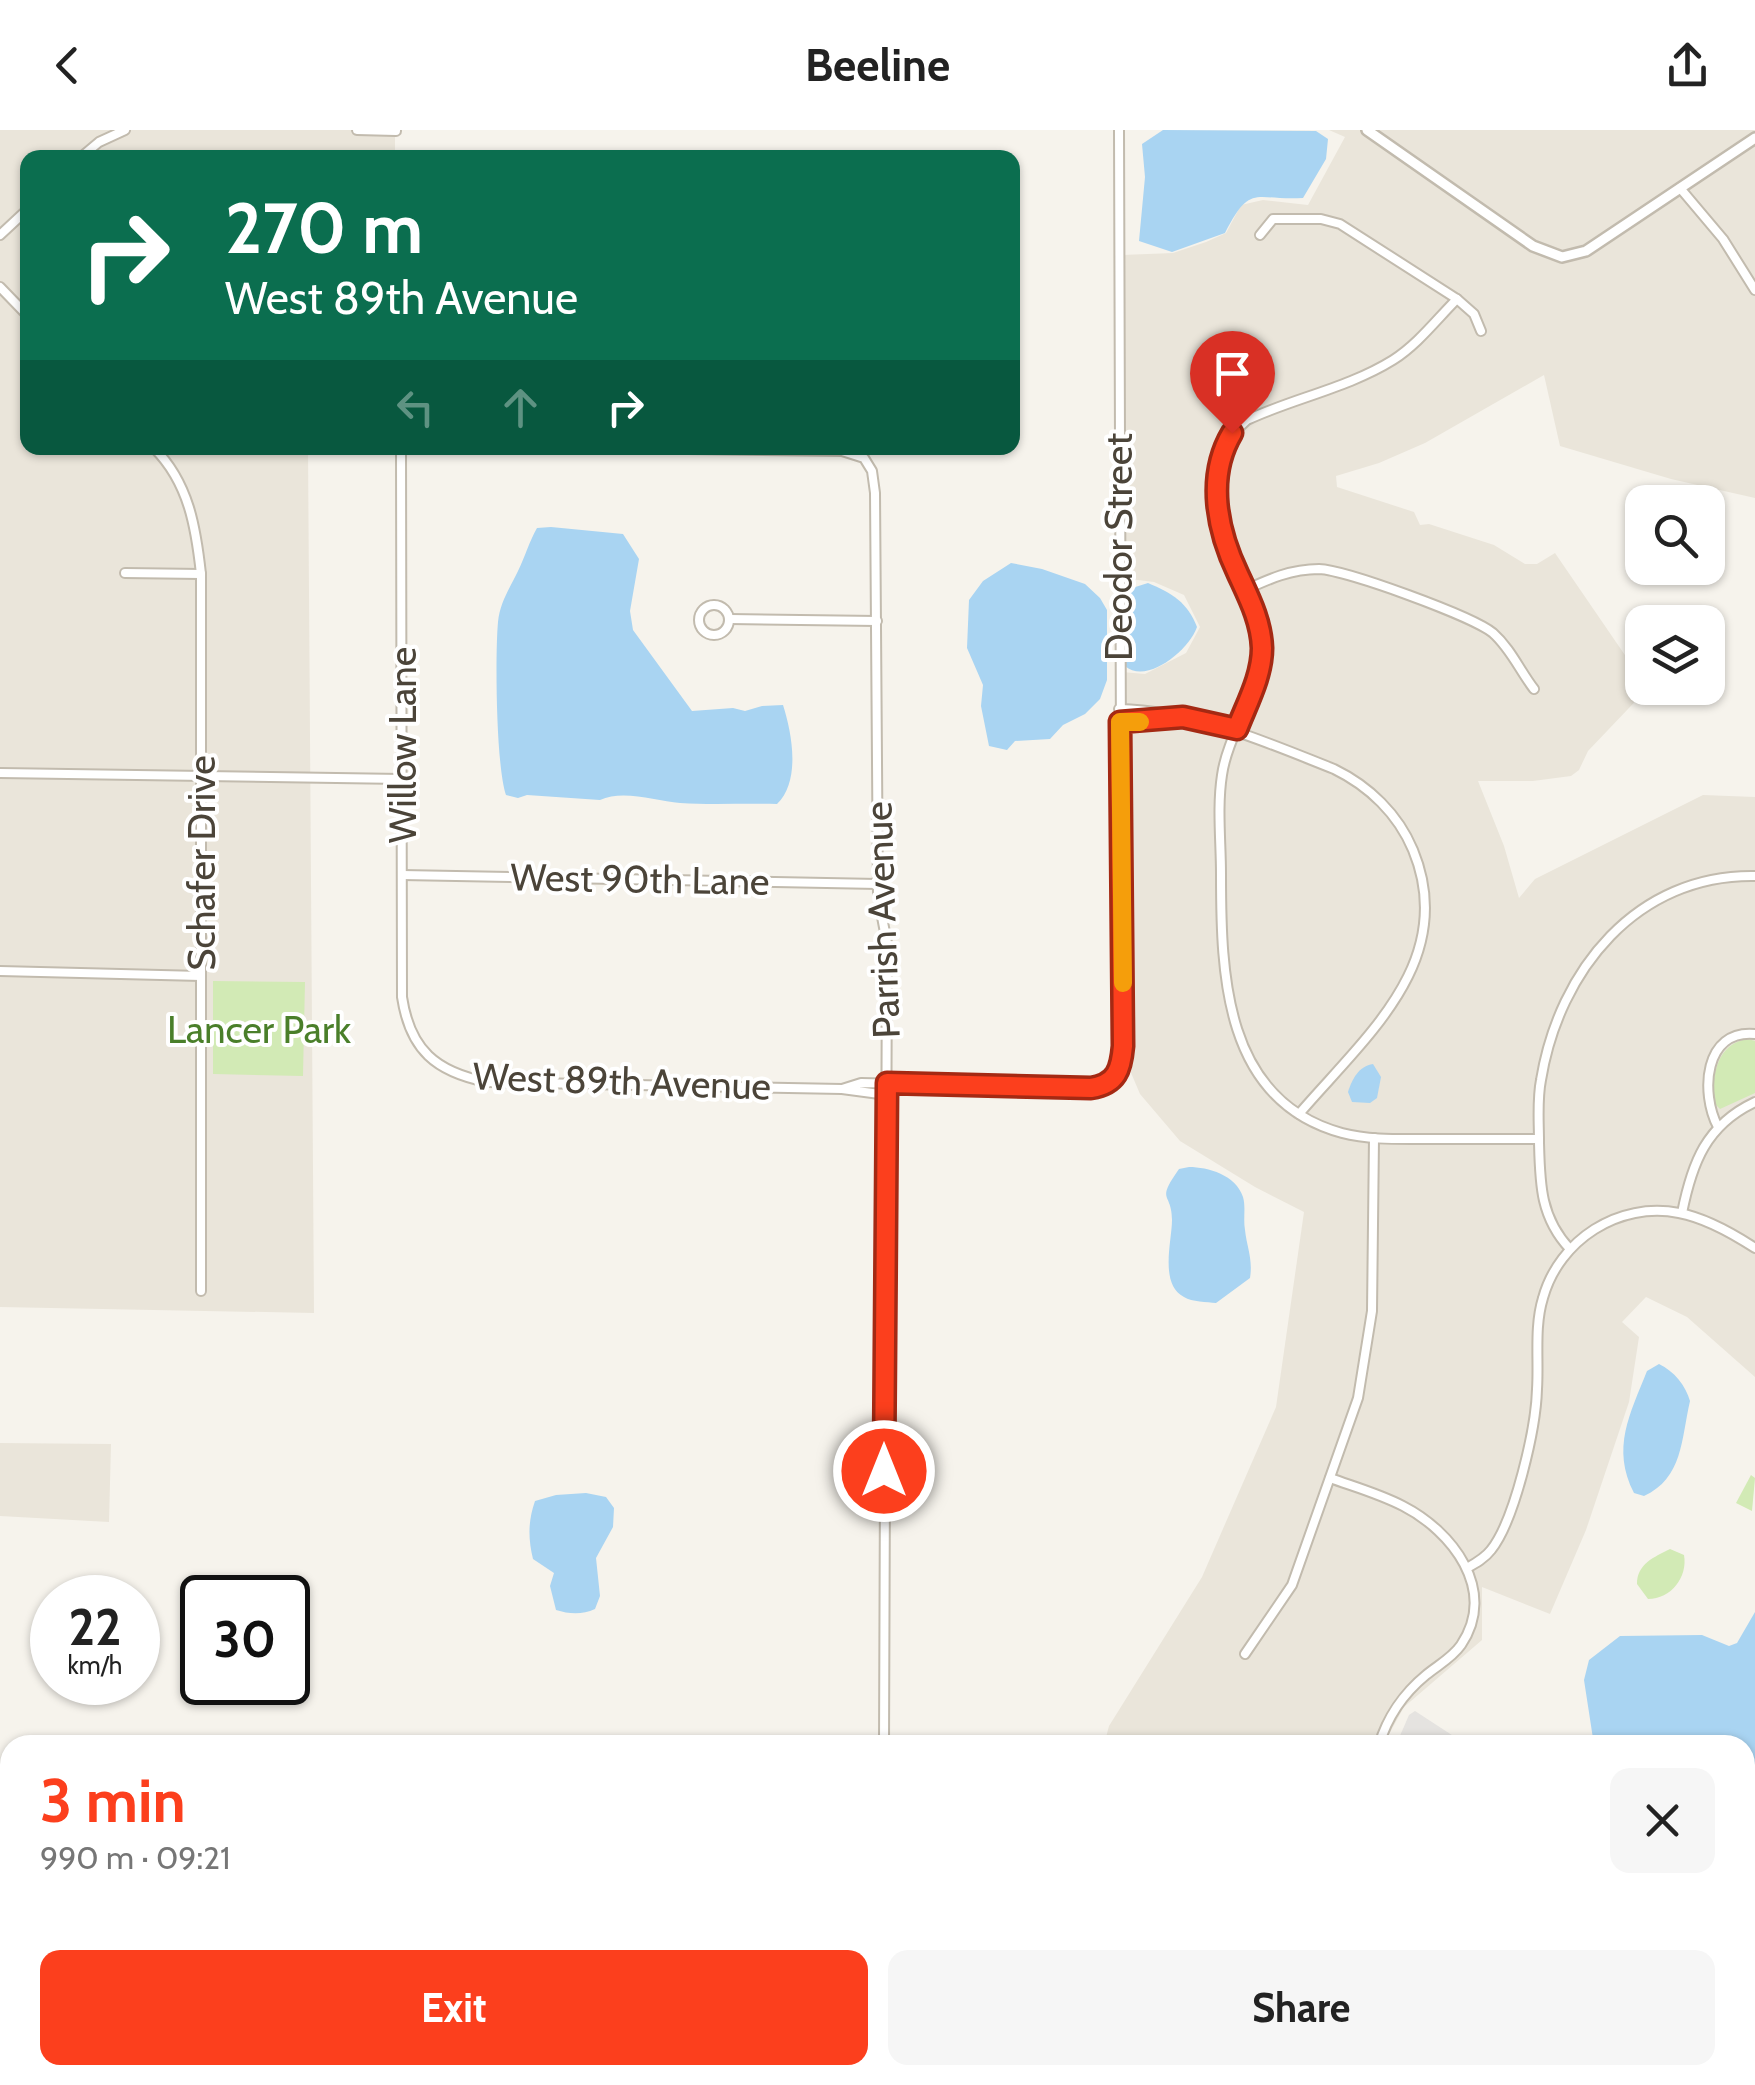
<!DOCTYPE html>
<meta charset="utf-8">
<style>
:root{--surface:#fff;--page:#f6f6f6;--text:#222;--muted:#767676;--accent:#fc3f1d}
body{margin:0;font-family:Cabin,sans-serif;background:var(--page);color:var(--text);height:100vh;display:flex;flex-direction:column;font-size:38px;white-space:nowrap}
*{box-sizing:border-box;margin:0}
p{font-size:32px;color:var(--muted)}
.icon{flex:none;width:55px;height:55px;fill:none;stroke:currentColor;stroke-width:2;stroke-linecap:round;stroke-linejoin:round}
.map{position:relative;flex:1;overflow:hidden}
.panel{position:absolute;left:0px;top:1605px;width:1755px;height:350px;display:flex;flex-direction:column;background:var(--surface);border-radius:30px 30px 0 0;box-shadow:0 2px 8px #0004}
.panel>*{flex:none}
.banner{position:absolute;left:20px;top:20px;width:1000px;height:305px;border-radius:20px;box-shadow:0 2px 8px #0004;background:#0b6e4f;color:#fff;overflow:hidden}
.tools{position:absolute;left:1625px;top:355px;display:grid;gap:20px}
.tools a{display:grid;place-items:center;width:100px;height:100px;border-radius:20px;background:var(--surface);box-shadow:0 2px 8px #0004;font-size:50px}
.speed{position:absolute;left:30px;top:1445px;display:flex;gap:20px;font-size:50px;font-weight:700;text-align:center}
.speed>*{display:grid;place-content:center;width:130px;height:130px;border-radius:50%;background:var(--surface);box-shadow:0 2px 8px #0004;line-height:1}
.speed small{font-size:25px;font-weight:400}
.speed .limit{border:5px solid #111;border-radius:15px;background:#fff;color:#111}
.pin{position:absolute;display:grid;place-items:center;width:85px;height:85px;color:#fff;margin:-102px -42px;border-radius:50% 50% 50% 0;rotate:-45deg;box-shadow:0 0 10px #0007}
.pin .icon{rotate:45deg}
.me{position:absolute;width:110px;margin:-55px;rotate:0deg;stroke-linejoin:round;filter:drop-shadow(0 0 8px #0008)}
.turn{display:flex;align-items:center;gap:35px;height:210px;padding:0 40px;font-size:45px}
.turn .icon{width:130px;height:130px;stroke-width:2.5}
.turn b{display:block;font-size:70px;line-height:85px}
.lanes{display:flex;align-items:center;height:95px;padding:0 40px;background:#0003;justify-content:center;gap:50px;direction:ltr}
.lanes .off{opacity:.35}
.round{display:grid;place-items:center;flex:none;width:105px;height:105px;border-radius:20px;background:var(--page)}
.overview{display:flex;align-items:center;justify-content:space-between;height:170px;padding:0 40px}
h1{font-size:60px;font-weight:800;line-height:75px;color:var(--accent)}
.primary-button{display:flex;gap:20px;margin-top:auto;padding:20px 40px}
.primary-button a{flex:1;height:115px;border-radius:20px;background:var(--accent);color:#fff;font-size:40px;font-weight:800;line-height:115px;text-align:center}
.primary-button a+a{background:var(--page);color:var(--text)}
header{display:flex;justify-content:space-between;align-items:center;height:130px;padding:0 40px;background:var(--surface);font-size:45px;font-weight:800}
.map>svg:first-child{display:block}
</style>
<header><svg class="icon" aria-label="back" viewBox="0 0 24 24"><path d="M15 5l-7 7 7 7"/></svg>Beeline<svg class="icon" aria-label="share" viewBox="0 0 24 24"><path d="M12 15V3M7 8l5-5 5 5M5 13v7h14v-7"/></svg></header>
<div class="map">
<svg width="1755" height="1955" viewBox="0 0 1755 1955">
<rect width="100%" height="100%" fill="#f6f3ec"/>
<g fill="#eae5da">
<path d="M0 0H395V27L28 28V318H308L314 1183 0 1177Z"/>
<path d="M1329 0H1755V368L1671 349 1560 316 1544 245 1425 313 1379 333 1336 346 1337 357 1414 382 1420 395 1429 394 1494 415 1525 434H1537L1555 423 1642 550V558H1648L1588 621 1579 640 1571 646 1533 651H1478L1504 716 1519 768 1535 749 1703 665 1755 667V1247L1687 1187 1646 1167 1622 1192 1639 1207 1629 1272 1586 1400 1550 1484 1482 1457V1510L1404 1577 1383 1615H1104L1109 1596 1202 1447 1276 1277 1304 1082 1255 1057 1180 1011 1140 964 1126 931 1122 542 1145 544 1186 523 1200 497 1184 465 1154 452 1122 448V125L1173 123 1206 112 1226 103 1241 75 1263 70 1308 75 1345 7Z"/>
<path d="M0 1313 111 1314 109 1392 0 1386Z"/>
<path d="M0 1913H10V1945H201V1955H0Z"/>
</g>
<g fill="#d2eab5">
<path d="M213 851 305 852 303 946 213 944Z"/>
<path d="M1748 909 1755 911V963L1720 979 1713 972C1712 945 1717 913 1748 909Z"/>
<path d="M1751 1345 1755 1348 1752 1381 1736 1373Z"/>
<path d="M1670 1419 1684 1425C1688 1447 1671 1469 1648 1469L1637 1454C1637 1434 1654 1427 1670 1419Z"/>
</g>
<path fill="#e5e3e0" d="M1415 1581 1458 1609 1452 1615H1396L1409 1585Z"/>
<g fill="#a9d4f2">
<path d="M1163 0 1316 1 1328 9 1326 29 1303 68C1255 71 1251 52 1225 103L1172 122 1139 111 1145 47 1142 14Z"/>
<path d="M551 397 623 404 639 429 630 481 633 500 692 581 733 578 745 581 762 576 783 575C792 603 801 651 777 674 745 673 712 675 680 673 656 671 623 659 600 670L527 665 518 668 506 665C496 636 495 525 498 492 500 472 510 458 518 441 525 427 529 412 537 398Z"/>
<path d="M1011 433 1042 439 1085 454 1100 468 1107 480V550L1100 569 1085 584 1063 595 1050 609 1015 611 1007 620 989 616 981 576 983 555 967 518 969 470 983 451Z"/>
<path d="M1148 453C1172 463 1188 473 1197 497 1189 520 1147 555 1125 536V470L1129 459Z"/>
<path d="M1373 934 1381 947 1377 968 1370 973 1352 972 1348 962C1352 949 1359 936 1373 934Z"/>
<path d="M1189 1037C1208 1037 1236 1045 1243 1067 1246 1077 1243 1089 1245 1100 1247 1118 1253 1129 1250 1148L1216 1173C1207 1172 1192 1172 1184 1167 1159 1154 1172 1111 1172 1090 1172 1061 1155 1073 1179 1039Z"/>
<path d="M1659 1234C1674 1241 1686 1256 1690 1271 1681 1310 1683 1348 1644 1366L1634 1363C1611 1318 1630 1284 1647 1241Z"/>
<path d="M586 1363 606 1367 614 1378 613 1397 596 1428 600 1466 595 1479C582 1485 569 1484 556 1480L550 1456 554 1443 533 1429C528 1408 528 1391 535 1371L556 1365Z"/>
<path d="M1755 1482V1955H1476L1474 1945H1745V1615H1594L1584 1550 1589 1530 1620 1506 1702 1505 1729 1516 1737 1513Z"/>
<path d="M10 1655V1737L0 1736V1669L3 1659Z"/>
<path d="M1313 1945H1419L1420 1955H1331Z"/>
</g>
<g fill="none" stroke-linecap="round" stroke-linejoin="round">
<g stroke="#c2bbae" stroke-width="12">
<g id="minor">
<path d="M357 0 396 1"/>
<path d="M80 28 99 12 125 0"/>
<path d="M1680 58 1723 109 1755 160"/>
<path d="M0 105 28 79"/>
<path d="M1260 105 1273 89H1321L1340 94 1457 169 1474 184 1481 201"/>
<path d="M0 157 28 186"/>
<path d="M1457 169C1436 190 1418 214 1393 230 1348 258 1294 268 1247 290 1211 321 1211 373 1225 416 1237 452 1264 483 1262 523 1259 566 1228 603 1222 645 1217 677 1221 712 1221 744 1221 845 1224 971 1342 1003 1369 1010 1398 1009 1425 1009 1463 1009 1501 1009 1539 1009"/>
<path d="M154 318C189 353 196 398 201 444V1161"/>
<path d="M401 318 402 867C410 920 436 942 487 952L842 959"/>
<path d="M611 318 842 321 864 328 872 341 875 363 878 766 887 813 884 1615"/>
<path d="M125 443 201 444"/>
<path d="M1245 460C1269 449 1291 439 1319 439 1346 440 1472 486 1493 503 1511 519 1520 541 1534 559"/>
<circle cx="714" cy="490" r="15"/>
<path d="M730 489 877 491"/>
<path d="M1119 579C1197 581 1263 611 1334 639 1369 656 1398 684 1413 720 1459 831 1364 908 1299 984"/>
<path d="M1120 592 1183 587"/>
<path d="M0 643 402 649"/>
<path d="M402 745 878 754"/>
<path d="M0 841 201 846"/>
<path d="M887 965 842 959 861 953 1091 958 1112 951 1122 935 1119 0"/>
<path d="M1718 997C1700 963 1704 899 1755 904"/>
<path d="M1682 1083C1692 1033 1706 995 1755 972"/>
<path d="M1570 1119C1540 1087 1540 1053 1539 1012 1539 991 1537 970 1541 950 1559 840 1637 744 1755 746"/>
<path d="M1330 1348C1355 1357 1380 1364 1403 1376 1452 1401 1498 1460 1461 1515 1452 1528 1438 1535 1426 1545 1404 1563 1387 1588 1379 1615"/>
<path d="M1467 1438C1476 1433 1485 1428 1491 1420 1515 1390 1536 1298 1537 1259 1539 1230 1534 1197 1543 1168 1559 1110 1619 1071 1679 1083 1706 1088 1732 1103 1755 1118"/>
<path d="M1245 1524 1292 1455 1358 1268 1372 1181 1374 1008"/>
<path d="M1446 1945 1447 1955"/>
<path d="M883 1955V1945"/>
</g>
</g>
<g stroke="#c2bbae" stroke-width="14">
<path id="tertiary" d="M1367 0 1533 116 1562 127 1586 121 1755 8"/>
</g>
<use href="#minor" stroke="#fff" stroke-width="8"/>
<use href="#tertiary" stroke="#fff" stroke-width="9"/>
</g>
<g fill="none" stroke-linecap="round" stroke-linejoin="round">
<g stroke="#a42913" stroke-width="25">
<path id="route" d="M884 1341 887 953 1091 958C1117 954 1121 939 1123 916L1120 592 1183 587 1237 599C1247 573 1262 546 1262 518 1261 491 1249 468 1238 444 1217 400 1206 347 1232 303"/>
</g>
<use href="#route" stroke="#fc3f1d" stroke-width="18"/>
<path stroke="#f59e0b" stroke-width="18" d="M1123 853 1120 592H1140"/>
</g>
<g text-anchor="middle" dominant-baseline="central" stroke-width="8" stroke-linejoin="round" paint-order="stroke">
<g font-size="38" fill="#4b4439" stroke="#fff">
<text transform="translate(1118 417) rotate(-90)">Deodor Street</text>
<text transform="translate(402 615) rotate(-90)">Willow Lane</text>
<text transform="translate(201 733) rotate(-90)">Schafer Drive</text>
<text transform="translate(640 749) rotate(1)">West 90th Lane</text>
<text transform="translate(882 790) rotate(-92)">Parrish Avenue</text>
<text transform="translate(622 951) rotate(2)">West 89th Avenue</text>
</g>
<g font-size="38" fill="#4a7f2a" stroke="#fff">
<text x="259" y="899">Lancer Park</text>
</g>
</g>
</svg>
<div class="tools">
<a><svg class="icon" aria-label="search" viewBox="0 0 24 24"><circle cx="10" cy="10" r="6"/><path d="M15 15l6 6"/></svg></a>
<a><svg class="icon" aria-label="layers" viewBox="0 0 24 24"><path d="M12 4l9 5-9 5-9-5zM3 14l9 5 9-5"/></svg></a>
</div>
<div class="speed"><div>22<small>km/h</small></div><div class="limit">30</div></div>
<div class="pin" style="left:1232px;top:303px;background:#d93025"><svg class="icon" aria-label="arrive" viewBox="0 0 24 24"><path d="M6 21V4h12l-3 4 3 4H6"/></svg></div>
<svg class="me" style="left:884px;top:1341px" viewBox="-20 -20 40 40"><circle r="17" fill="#fc3f1d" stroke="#fff" stroke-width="3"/><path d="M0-11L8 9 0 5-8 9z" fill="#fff"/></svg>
<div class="banner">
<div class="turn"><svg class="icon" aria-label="right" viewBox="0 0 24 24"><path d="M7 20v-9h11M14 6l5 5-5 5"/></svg><div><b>270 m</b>West 89th Avenue</div></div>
<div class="lanes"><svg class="icon off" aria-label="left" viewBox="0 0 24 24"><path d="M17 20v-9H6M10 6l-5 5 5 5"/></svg><svg class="icon off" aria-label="ahead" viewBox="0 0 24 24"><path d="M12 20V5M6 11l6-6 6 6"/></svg><svg class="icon" aria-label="right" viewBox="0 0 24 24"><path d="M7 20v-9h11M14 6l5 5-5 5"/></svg></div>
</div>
<section class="panel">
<div class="overview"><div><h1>3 min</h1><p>990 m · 09:21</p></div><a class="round"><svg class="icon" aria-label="close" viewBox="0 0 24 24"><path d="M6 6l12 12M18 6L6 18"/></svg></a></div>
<div class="primary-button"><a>Exit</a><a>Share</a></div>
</section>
</div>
